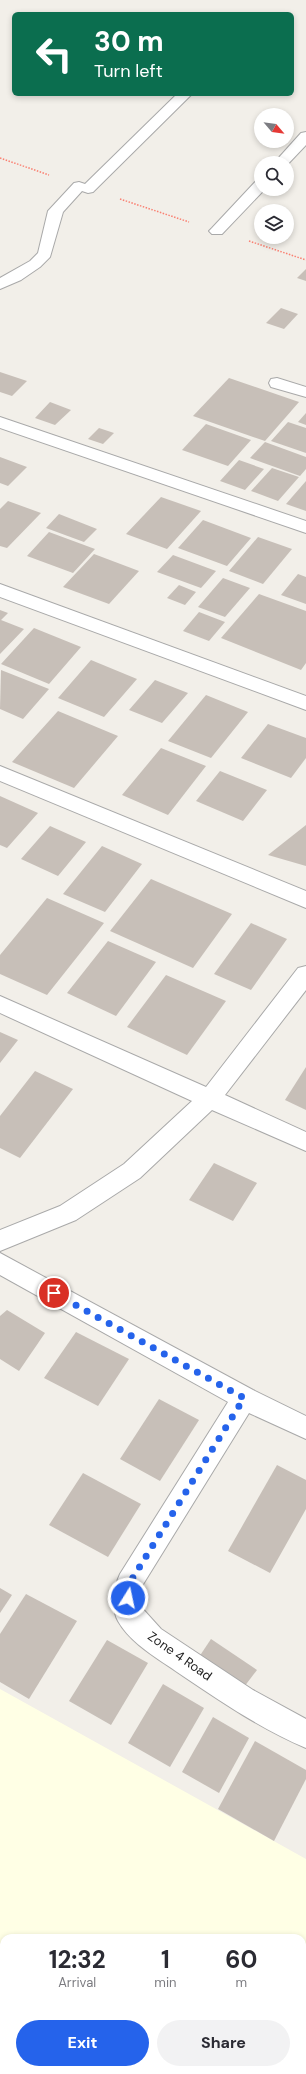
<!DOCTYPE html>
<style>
:root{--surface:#fff;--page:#f2f2f3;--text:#2b2b33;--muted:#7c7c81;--accent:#2563eb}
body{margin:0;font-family:"DM Sans",sans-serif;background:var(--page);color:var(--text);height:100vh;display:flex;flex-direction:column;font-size:15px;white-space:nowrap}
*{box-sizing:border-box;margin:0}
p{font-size:13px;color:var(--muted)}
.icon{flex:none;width:22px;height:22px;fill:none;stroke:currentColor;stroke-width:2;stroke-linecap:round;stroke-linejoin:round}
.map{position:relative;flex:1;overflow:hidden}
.details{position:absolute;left:0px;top:1934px;width:306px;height:140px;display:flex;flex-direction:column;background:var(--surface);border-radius:12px 12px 0 0;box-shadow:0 2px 6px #0003}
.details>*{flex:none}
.guide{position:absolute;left:12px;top:12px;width:282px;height:84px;border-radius:6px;box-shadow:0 2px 6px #0003;background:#0b6e4f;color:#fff;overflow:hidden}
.needle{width:26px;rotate:119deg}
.fabs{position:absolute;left:254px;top:108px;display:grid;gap:8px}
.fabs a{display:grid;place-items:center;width:40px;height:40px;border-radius:50%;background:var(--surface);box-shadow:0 2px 6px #0003;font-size:20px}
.pin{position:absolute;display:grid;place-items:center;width:34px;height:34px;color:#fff;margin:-17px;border:2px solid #fff;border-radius:50%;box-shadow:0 1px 4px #0007}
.me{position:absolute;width:44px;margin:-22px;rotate:10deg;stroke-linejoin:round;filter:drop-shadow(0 0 3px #0008)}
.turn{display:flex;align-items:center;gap:14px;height:84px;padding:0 16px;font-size:18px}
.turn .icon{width:52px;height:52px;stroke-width:2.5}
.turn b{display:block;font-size:28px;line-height:34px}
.eta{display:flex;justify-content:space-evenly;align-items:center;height:68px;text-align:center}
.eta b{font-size:24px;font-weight:700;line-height:28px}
.cta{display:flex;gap:8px;margin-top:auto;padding:8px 16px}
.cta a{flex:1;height:46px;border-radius:24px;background:var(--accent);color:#fff;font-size:16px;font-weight:700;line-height:46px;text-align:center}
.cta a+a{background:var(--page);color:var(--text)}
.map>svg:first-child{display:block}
</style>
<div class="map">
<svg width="306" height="2074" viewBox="0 0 306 2074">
<rect width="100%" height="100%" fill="#f2efe9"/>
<path fill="#ffffe5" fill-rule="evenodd" d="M0 1689 306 1859V2074H0ZM4 1938H302V2070H4Z"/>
<g fill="#c7bfb8">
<path d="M306 269V281L297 278Z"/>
<path d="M281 308 298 314 284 329 266 323Z"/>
<path d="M0 372 27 381 12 396 0 392Z"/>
<path d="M229 378 299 402 265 441 193 416Z"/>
<path d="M50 402 71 410 55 425 35 418Z"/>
<path d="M306 413V425L298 422Z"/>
<path d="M288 422 306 428V453L271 441Z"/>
<path d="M206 424 251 440 228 466 182 450Z"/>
<path d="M99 428 114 433 103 444 88 439Z"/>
<path d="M265 442 306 457V469L300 476 250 458Z"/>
<path d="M0 457 27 467 8 486 0 483Z"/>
<path d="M239 460 264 469 245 490 220 481Z"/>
<path d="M272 468 299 477 278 501 251 491Z"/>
<path d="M306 481V511L286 504Z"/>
<path d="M161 497 201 511 167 549 126 534Z"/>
<path d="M8 501 41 513 7 548 0 546V509Z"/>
<path d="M59 514 97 529 84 542 46 528Z"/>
<path d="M203 520 251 538 227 566 178 548Z"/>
<path d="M49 532 95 549 73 573 27 556Z"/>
<path d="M258 537 292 549 263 584 229 571Z"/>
<path d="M94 554 139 571 109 604 63 587Z"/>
<path d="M173 555 216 571 201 588 157 572Z"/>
<path d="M298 574 306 577V604L281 595Z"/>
<path d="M223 578 250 588 225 617 198 607Z"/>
<path d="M179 585 196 592 185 605 167 598Z"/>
<path d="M259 594 306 611V663L301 670 221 638Z"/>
<path d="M0 610 8 613 1 620 24 629 0 654Z"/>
<path d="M199 612 225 622 209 641 183 631Z"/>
<path d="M34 628 81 647 49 684 1 664Z"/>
<path d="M91 660 137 679 104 717 58 698Z"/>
<path d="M1 670 49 689 23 719 0 709Z"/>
<path d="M155 680 188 693 162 723 129 710Z"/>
<path d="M206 695 248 712 211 758 168 741Z"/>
<path d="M58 711 118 736 74 788 12 762Z"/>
<path d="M268 724 306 738V758L291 778 241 758Z"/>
<path d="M161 748 206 766 168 815 122 795Z"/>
<path d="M220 771 267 790 243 821 196 801Z"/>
<path d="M0 796 38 813 7 848 0 845Z"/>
<path d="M306 825V866L268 855Z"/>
<path d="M50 826 86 842 58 876 21 859Z"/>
<path d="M102 846 142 864 105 912 63 894Z"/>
<path d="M151 879 232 914 193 968 110 931Z"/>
<path d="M47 898 104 923 47 995 0 974V955Z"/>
<path d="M251 923 287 939 251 990 214 974Z"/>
<path d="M108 941 156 962 116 1016 67 993Z"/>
<path d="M166 975 226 1001 187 1055 127 1027Z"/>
<path d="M0 1032 18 1040 0 1063Z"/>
<path d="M306 1067V1110L285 1100Z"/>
<path d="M35 1071 73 1089 20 1158 0 1148V1116Z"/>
<path d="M214 1163 257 1183 233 1221 189 1200Z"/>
<path d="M7 1310 45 1333 19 1371 0 1359V1316Z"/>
<path d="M76 1332 129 1359 98 1406 44 1378Z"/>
<path d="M159 1399 199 1420 160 1481 120 1459Z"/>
<path d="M277 1465 306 1480V1509L270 1573 228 1551Z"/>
<path d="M83 1473 141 1504 108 1557 49 1525Z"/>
<path d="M0 1588 12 1595 0 1613Z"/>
<path d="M26 1594 77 1621 29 1699 0 1682V1634Z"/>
<path d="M211 1639 257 1670 244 1687 199 1657Z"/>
<path d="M107 1640 148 1663 111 1725 69 1701Z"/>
<path d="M163 1684 204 1708 170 1767 128 1743Z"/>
<path d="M213 1717 249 1738 219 1793 182 1772Z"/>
<path d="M255 1741 306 1770V1779L274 1841 218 1809Z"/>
<path d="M4 2011V2052L0 2049V2017Z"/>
<path d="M26 2070H71L68 2074H30Z"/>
</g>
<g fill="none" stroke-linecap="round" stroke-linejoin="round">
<g stroke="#a9a9a9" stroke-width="2">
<g id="minor">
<path d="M177 94H192L93 192 88 193 82 191 63 212 50 257 40 267 21 280 0 289V278L30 261 38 253 48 211 74 183 79 182 85 184Z"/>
<path d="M306 132V145L287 165V163H274L301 133Z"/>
<path d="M261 180V189H265L222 234H212L209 231 212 228 256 181Z"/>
<path d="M277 378 306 387V397L271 387 269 383 271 379Z"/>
<path d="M0 417 306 521V533L0 428Z"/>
<path d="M0 584 306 696V710L0 597Z"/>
<path d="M0 766 306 891V908L0 781Z"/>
<path d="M306 966V990L225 1095 306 1132V1151L212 1110 140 1178 76 1220 0 1251V1230L60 1206 124 1164 192 1101 0 1013V996L206 1087 298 968Z"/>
<path d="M0 1253 253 1390 306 1416V1439L249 1413 142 1586V1608L161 1629 253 1690 306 1719V1748C261 1729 220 1701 180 1674 159 1659 131 1644 118 1621 111 1609 114 1587 120 1574L228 1402 0 1275Z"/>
</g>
</g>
<g stroke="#fa8072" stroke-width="1.5" stroke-dasharray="1.5 1.5" stroke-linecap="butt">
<path d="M0 158 49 175"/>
<path d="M120 199 189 222"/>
<path d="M249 241 306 260"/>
</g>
<use href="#minor" fill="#fff" fill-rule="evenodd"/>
</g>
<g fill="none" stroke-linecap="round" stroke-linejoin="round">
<path stroke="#2563eb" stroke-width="7" stroke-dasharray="0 12.6" d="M54 1293 244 1398 129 1584 128 1598"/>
</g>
<g text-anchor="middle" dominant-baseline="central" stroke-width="3" stroke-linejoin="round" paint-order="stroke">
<g font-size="13" fill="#222" stroke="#fff">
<text transform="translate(180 1656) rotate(35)">Zone 4 Road</text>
</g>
</g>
</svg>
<div class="fabs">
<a><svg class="needle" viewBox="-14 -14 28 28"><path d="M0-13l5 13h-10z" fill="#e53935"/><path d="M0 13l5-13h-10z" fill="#7c7c81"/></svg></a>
<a><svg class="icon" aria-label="search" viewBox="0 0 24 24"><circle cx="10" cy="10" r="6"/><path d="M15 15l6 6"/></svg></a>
<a><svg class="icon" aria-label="layers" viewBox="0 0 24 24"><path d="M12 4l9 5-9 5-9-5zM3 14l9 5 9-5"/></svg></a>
</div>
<div class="pin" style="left:54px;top:1293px;background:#d93025"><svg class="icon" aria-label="arrive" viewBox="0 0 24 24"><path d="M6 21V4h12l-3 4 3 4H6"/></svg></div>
<svg class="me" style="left:128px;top:1598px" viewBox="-20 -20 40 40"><circle r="17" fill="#2563eb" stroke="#fff" stroke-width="3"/><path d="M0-11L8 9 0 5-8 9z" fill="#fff"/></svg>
<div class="guide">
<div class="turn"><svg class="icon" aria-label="left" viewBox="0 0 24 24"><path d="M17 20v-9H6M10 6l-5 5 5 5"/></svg><div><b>30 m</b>Turn left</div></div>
</div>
<section class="details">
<div class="eta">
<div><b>12:32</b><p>Arrival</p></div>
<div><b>1</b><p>min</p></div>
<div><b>60</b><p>m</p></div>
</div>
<div class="cta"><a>Exit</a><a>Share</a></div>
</section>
</div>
